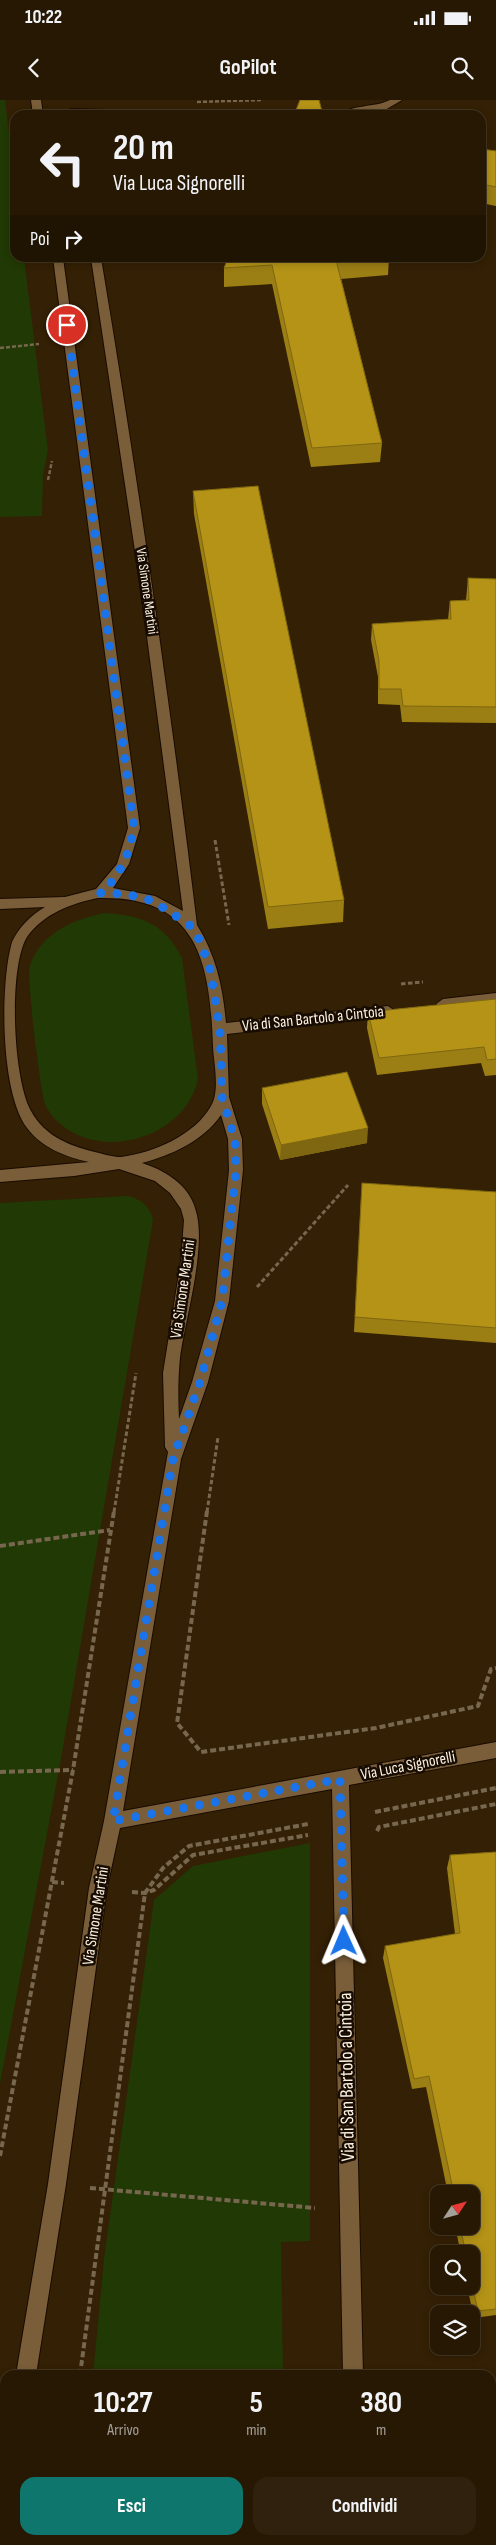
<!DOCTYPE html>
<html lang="it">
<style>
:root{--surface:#271803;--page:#2f210d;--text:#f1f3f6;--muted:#a4a09a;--line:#433725;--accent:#0f766e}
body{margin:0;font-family:"Sofia Sans Condensed",sans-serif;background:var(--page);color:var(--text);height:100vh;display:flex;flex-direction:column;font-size:19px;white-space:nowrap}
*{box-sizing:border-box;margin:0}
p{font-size:16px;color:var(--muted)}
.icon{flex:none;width:28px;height:28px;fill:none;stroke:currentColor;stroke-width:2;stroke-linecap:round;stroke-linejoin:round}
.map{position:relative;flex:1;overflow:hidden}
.panel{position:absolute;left:0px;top:2270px;width:496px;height:175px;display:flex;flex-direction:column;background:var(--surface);border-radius:15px 15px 0 0;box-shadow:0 2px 8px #0003,0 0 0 1px var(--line)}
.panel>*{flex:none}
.hud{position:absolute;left:10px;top:10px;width:476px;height:152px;border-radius:15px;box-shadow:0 2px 8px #0003,0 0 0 1px var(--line);background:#271803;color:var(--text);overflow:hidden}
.needle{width:32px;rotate:54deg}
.buttons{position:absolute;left:430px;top:2085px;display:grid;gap:10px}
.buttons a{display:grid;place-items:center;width:50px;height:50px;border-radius:10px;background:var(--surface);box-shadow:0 2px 8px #0003,0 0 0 1px var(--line);font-size:25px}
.pin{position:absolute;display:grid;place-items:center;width:42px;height:42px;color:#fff;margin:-21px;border:2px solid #fff;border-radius:50%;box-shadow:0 1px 5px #0007}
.me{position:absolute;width:55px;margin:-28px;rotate:359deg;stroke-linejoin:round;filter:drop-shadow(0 0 4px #0008)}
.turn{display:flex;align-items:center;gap:18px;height:105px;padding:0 20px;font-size:22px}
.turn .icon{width:65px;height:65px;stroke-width:2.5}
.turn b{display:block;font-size:35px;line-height:42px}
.then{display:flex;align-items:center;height:48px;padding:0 20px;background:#0003;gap:10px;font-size:19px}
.eta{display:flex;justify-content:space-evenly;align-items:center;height:85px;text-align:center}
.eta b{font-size:30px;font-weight:700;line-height:35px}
.cta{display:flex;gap:10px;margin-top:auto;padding:10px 20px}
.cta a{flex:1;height:58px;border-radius:15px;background:var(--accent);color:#fff;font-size:20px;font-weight:700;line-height:58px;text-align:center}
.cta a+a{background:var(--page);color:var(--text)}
.status{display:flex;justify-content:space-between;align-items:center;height:35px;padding:0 25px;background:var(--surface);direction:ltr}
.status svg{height:14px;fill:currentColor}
header{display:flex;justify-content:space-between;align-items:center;height:65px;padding:0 20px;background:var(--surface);font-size:22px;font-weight:700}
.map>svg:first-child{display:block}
</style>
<div class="status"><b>10:22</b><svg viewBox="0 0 49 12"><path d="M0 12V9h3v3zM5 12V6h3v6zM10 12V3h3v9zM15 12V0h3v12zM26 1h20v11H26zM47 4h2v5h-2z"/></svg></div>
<header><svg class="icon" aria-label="back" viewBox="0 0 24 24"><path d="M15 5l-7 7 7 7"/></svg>GoPilot<svg class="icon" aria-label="search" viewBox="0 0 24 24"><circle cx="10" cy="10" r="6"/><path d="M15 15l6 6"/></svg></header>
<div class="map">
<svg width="496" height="2445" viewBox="0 0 496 2445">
<rect width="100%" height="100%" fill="#342004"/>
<g fill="#213904">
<path d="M0 0H5L15 83V158H24L48 351 43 375 42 416 0 417Z"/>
<path d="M104 813C141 815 164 823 182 858L198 979C186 1037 102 1063 58 1022 53 1017 47 1010 45 1004 40 989 26 876 30 865 42 832 73 820 104 813Z"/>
<path d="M127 1096C140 1098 150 1106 153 1120L61 1659 0 1984V1103Z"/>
<path d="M310 1743V2141L281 2142 283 2275H93L104 2159 154 1800 193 1766Z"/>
<rect x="82" y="2440" width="203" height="5"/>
</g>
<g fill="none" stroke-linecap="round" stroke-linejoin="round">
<g stroke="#180b00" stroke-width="2">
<g id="minor">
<path d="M31 0H41L43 15H33Z"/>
<path d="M390 0H402L385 10 392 15H381L372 11 340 15C352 4 374 8 390 0Z"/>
<path d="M72 9 172 12 177 15 69 14V10Z"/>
<path d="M53 158H63L140 728 129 764 113 788 155 796 183 811 141 491 91 158H101C138 380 170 602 197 825 216 855 223 888 226 923L388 906 395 911 388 916 227 934 229 997 242 1039 243 1070 229 1201 208 1282 181 1359 123 1711 496 1642V1658L349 1685 363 2275H343L332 1689 120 1728 107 1788 66 2084 36 2275H16L48 2084 89 1788 104 1721 168 1352 165 1347 163 1273 181 1161 184 1120 181 1109 170 1093 155 1081 119 1069 74 1076 0 1082V1070L89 1062C66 1057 42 1048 27 1028 0 992 0 883 12 842 19 827 31 815 45 807L0 809V799L65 797 96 789 117 764 128 728ZM98 798C199 795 210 863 213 947 214 964 220 991 211 1006 195 1035 153 1053 121 1057 115 1057 106 1055 99 1053 72 1047 45 1037 31 1011 13 980 8 868 27 837 43 814 72 803 98 798ZM221 1015 228 1039 229 1070 215 1201 192 1282 179 1319C178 1299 178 1278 180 1258 185 1219 208 1144 195 1108 188 1084 164 1070 142 1063 172 1055 203 1041 221 1015Z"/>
<path d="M496 893V903L443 909 436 904 443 899Z"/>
<path d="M5 2423V2440H14L13 2445H0V2425Z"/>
<rect x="346" y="2440" width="20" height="5"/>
</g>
</g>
<g stroke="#78674f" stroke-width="2.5" stroke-dasharray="4 2" stroke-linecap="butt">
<path d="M197 2 261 0"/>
<path d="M0 248 39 244"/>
<path d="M48 380 52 361"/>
</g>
<g stroke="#78674f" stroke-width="3" stroke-dasharray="4.5 2.5" stroke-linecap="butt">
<path d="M215 740 229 825"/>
<path d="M401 884 423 882"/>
<path d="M257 1187 348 1085"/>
<path d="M114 1412 136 1273"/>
<path d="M207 1412 218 1337"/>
</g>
<g stroke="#78674f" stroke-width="4" stroke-dasharray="6 3" stroke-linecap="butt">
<path d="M207 1411 177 1623 201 1652 376 1628 478 1606 491 1569 496 1568"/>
<path d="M0 1446 110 1430"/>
<path d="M0 1672 73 1670"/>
<path d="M375 1712 496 1688"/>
<path d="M377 1731 379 1727 496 1704"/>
<path d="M52 1782 64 1783"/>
<path d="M132 1792 145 1793 154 1790 193 1755 308 1735"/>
<path d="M0 2056 73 1670 114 1411"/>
<path d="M90 2088 315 2108"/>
<path d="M80 2275 145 1793 163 1768 189 1746 308 1724"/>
<path d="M65 2440V2445"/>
</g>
<use href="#minor" fill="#7a5e39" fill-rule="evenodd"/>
</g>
<g fill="#9b7e14">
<path d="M481 49 496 51V106L481 103Z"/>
<path d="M228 158H389L388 175 341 179 382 343 380 362 311 367 272 184 224 187V168Z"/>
<path d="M193 391 344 800 343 822 268 829 194 414Z"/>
<path d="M468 478 496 479V623L402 622 400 605 378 604V577L371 540 372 524 448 519 450 501 466 500Z"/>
<path d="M496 899V975L485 976 481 963 377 975 367 928 368 912Z"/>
<path d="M262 988 367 1043 280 1060 262 1004Z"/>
<path d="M496 1092V1243L354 1232 361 1099Z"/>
<path d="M496 1752V2215L474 2218 467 2186H471V2154H461L455 2126H471V2094H448L426 1987 412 1989 383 1858 385 1846 455 1834 447 1768 450 1755Z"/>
</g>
<path fill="#7e6710" d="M368 1028 367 1043 280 1060 281 1045Z"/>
<g fill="#b49317" stroke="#7e6710">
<path d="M300 0H319L323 15H294Z"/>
<path d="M481 49 496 51V87L481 84Z"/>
<path d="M228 158H377L336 160 382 343 312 348 272 165 224 168Z"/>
<path d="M258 386 344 800 268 807 193 391Z"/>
<path d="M468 478 496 479V607L403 606 401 589H379V561L372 524 451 519 450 501 469 500Z"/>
<path d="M496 899V959L487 960 484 947 379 958 368 912Z"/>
<path d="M347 972 368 1028 281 1045 262 988Z"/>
<path d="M362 1083 496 1092V1228L355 1217Z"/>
<path d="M496 1752V2209L478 2211 471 2180V2154H466L460 2126H471V2094H454L429 1976 414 1979 385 1846 460 1833 450 1755Z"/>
</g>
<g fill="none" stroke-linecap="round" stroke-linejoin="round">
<path stroke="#1a73e8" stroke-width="9" stroke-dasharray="0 16.2" d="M67 225 134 728C129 754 121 776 100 793L126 794 153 801 191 826 200 841 210 869 220 929 222 997 235 1040 236 1070 222 1201 200 1282 173 1359 113 1721 340 1679 344 1841"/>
</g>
<g text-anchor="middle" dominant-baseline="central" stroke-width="5" stroke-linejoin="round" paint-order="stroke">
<g font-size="14" fill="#fef1e1" stroke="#170c01">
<text transform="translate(147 491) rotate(82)">Via Simone Martini</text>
</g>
<g font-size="16" fill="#fef1e1" stroke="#170c01">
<text transform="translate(313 919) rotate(-6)">Via di San Bartolo a Cintoia</text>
<text transform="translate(183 1189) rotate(-82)">Via Simone Martini</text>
<text transform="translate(408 1666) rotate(-11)">Via Luca Signorelli</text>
<text transform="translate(96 1816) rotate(-81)">Via Simone Martini</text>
</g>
<g font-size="19" fill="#fef1e1" stroke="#170c01">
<text transform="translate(347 1977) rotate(-91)">Via di San Bartolo a Cintoia</text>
</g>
</g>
</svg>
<div class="buttons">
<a><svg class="needle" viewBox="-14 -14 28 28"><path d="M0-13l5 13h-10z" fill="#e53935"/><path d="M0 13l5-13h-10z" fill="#a4a09a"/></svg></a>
<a><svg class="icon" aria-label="search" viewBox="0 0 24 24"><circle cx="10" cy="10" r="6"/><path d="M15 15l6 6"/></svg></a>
<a><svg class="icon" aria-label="layers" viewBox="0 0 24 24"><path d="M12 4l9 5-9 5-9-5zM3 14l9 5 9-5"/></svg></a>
</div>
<div class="pin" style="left:67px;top:225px;background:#d93025"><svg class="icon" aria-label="arrive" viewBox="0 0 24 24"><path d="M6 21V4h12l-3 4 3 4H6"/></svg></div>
<svg class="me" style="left:344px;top:1841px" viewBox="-20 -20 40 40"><path d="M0-17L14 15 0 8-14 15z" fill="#1a73e8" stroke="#fff" stroke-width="4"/></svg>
<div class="hud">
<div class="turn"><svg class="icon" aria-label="left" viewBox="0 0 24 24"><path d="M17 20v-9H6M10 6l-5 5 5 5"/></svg><div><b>20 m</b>Via Luca Signorelli</div></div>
<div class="then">Poi<svg class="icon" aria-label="right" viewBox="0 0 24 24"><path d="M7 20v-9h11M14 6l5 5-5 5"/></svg></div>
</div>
<section class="panel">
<div class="eta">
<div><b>10:27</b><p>Arrivo</p></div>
<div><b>5</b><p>min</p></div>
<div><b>380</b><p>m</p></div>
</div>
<div class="cta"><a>Esci</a><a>Condividi</a></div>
</section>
</div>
